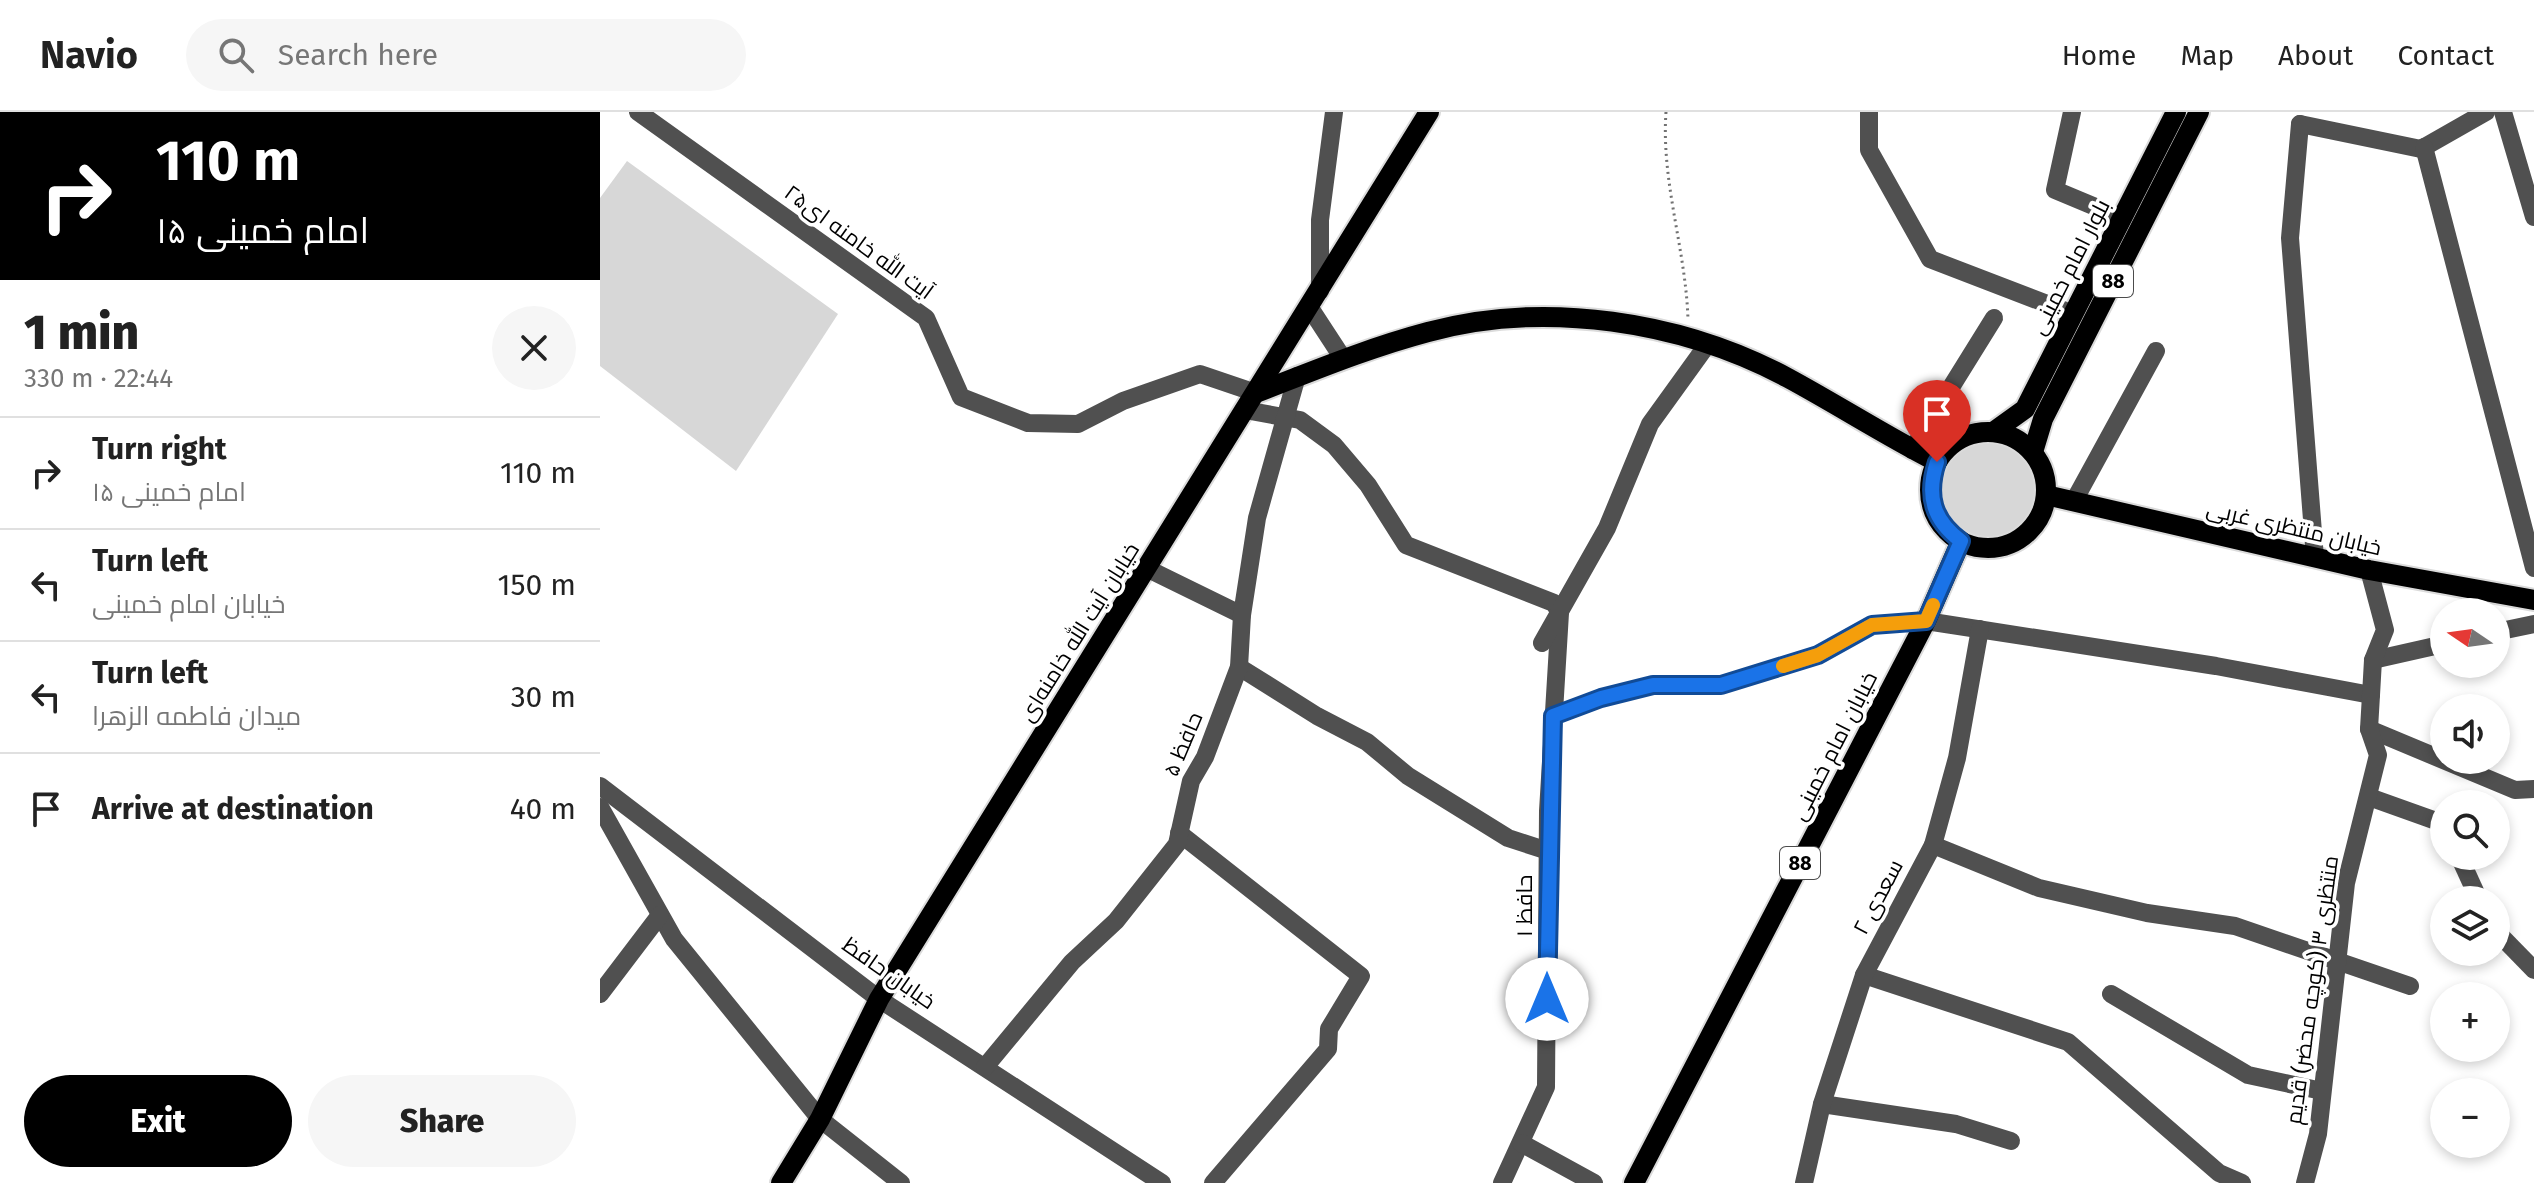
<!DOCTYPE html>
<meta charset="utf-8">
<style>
:root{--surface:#fff;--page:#f6f6f6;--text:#222;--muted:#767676;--line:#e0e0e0;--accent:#000}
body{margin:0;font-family:"Fira Sans",Cairo,sans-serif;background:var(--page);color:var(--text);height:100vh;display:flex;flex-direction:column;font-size:30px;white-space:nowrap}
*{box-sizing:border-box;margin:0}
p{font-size:26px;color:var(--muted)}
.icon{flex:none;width:44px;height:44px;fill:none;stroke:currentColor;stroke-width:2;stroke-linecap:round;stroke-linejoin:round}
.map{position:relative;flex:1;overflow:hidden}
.details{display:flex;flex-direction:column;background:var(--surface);width:600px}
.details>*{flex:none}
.top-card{background:#000;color:#fff;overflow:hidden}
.needle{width:52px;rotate:283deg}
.controls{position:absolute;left:1830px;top:486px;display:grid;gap:16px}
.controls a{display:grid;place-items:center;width:80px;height:80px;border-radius:50%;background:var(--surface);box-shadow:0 4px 12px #0003;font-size:40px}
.pin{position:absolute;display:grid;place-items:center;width:68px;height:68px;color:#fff;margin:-82px -34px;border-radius:50% 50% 50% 0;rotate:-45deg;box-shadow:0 0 8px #0007}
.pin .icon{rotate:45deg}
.me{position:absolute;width:88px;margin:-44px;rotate:0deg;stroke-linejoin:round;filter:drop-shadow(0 0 6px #0008)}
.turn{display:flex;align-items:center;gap:28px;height:168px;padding:0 24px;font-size:36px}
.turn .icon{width:104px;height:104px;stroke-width:2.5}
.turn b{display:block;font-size:56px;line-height:68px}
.round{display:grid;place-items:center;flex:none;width:84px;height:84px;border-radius:42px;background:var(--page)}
.headline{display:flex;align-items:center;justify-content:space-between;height:136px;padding:0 24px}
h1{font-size:48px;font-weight:800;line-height:60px}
.button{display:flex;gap:16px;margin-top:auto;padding:16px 24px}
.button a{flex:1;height:92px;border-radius:48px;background:var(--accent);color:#fff;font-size:32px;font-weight:800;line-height:92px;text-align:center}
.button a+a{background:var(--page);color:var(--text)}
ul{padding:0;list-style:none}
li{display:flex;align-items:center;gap:24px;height:112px;padding:0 24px;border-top:2px solid var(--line)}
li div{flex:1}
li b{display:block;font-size:30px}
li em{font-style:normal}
header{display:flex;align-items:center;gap:48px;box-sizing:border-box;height:112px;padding:0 40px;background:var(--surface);border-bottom:2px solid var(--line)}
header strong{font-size:38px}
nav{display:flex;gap:44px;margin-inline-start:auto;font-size:28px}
.search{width:560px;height:72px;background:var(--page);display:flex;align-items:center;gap:20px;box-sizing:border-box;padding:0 28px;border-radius:44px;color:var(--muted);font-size:30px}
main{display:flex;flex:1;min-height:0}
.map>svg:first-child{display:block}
</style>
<header>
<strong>Navio</strong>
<div class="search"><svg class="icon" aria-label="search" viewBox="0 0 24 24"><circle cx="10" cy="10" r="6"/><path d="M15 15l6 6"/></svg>Search here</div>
<nav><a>Home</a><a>Map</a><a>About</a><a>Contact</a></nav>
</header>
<main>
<section class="details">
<div class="top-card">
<div class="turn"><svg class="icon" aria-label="right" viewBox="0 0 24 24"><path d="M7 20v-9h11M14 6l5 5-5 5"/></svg><div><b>110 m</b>امام خمینی ۱۵</div></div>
</div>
<div class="headline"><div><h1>1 min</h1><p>330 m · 22:44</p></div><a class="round"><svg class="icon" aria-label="close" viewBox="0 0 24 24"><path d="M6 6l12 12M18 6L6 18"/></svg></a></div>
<ul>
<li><svg class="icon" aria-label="right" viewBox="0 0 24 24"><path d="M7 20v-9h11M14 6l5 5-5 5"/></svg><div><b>Turn right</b><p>امام خمینی ۱۵</p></div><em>110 m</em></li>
<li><svg class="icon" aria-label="left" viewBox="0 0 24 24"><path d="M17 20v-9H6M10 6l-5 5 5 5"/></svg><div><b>Turn left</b><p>خیابان امام خمینی</p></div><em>150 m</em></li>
<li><svg class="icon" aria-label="left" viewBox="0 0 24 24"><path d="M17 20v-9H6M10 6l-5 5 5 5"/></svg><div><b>Turn left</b><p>میدان فاطمه الزهرا</p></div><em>30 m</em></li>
<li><svg class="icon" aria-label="arrive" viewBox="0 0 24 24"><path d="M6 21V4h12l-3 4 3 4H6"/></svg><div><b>Arrive at destination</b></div><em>40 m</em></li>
</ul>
<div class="button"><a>Exit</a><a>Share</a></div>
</section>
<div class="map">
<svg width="1934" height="1071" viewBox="0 0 1934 1071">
<rect width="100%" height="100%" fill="#fff"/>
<g fill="#d7d7d7">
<path d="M27 49 238 202 136 359 0 254V86Z"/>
<circle cx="1388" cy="378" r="48"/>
</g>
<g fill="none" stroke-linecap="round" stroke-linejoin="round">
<g stroke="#dbdbdb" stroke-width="24">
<g id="major">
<path d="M656 281C713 259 768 236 828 220 945 188 1082 209 1188 266 1238 293 1286 324 1337 350"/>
<path d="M1393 320 1425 297 1576 0"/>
<circle cx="1388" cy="378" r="58"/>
<path d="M1433 340 1443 307 1599 0"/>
<path d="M1446 383 1769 458 1934 488"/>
<path d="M181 1071 220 1007 279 887 829 0"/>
<path d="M1034 1071 1326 509 1361 429"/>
</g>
</g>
<path stroke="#727272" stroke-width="3" stroke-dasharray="2 4" stroke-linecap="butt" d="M1066 0C1061 70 1086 138 1088 208"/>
<g stroke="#505050" stroke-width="18">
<path d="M38 0 326 206 361 285 428 311 478 312 523 289 600 262 656 281"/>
<path d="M1269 0V38L1330 147 1473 202"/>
<path d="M1472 0 1455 78 1522 106"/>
<path d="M1903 0 1934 105"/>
<path d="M1700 12 1690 126 1715 446"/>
<path d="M1700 12 1821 37 1886 0"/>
<path d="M1824 35 1934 456"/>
<path d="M720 179V108L734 0"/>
<path d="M710 196 742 245"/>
<path d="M645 298 700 308 734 333 768 373 806 433 954 491 960 501 948 699 946 975 902 1071"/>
<path d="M1312 338 1394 206"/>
<path d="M1474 389 1556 239"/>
<path d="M546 456 642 503"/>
<path d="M1896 520 1934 512"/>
<path d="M942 531 1007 416 1050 312 1107 233"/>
<path d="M1773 548 1844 532"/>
<path d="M639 555 717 604 767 630 808 664 908 726 948 739"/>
<path d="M953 604 1001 586 1053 573H1121L1218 543 1272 513 1326 509 1616 554 1771 583"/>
<path d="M1769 617 1915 678 1934 677"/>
<path d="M0 674 279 887 562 1071"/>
<path d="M1769 685 1839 710 1844 718"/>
<path d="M0 695 74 827 220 1007 301 1071"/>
<path d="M579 721 761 864 729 917 728 937 613 1071"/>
<path d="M1333 733 1439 776 1547 801 1635 814 1810 874"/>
<path d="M1859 744 1879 788"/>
<path d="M1896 819 1934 858"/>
<path d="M1264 863 1468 930 1619 1061 1642 1071"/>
<path d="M0 882 60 803"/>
<path d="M1511 882 1648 963 1722 979"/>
<path d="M385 955 472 850 516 809 577 732 591 669 605 645 639 555 642 503 657 406 697 264"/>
<path d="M1222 992 1356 1012 1411 1029"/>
<path d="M921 1031 994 1071"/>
<path d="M1204 1071 1222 992 1264 863 1333 733 1357 646 1380 517"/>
<path d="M1705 1071 1718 1022 1746 771 1778 643 1769 617 1771 583 1773 548 1785 518 1769 458"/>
</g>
<use href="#major" stroke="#000" stroke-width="20"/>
</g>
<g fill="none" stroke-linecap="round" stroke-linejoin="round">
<g stroke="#114b97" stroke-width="20">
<path id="route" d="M947 887 953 604 1001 586 1053 573H1121L1218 543 1272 513 1326 509 1361 429C1333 408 1326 384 1337 350"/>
</g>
<use href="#route" stroke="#1a73e8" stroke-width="14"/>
<path stroke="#f59e0b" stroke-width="14" d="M1183 554 1218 543 1272 513 1326 509 1333 493"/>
</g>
<g text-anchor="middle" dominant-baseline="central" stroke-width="7" stroke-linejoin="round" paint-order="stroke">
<g fill="#fff" stroke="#4c4c4c" stroke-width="2">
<rect x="1493" y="153" width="40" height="32" rx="6"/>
<rect x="1180" y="735" width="40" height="32" rx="6"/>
</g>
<g font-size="20" font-weight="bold" fill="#000">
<text x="1513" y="169">88</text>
<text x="1200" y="751">88</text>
</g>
<g font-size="22" fill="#000" stroke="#fff">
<text transform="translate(259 130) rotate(36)">آیت الله خامنه ای۲۵</text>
<text transform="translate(1470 155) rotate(-63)">بلوار امام خمینی</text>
<text transform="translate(1694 416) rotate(13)">خیابان منتظری غربی</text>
<text transform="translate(479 520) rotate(-58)">خیابان آیت الله خامنه‌ای</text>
<text transform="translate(583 632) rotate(-67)">حافظ ۵</text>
<text transform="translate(1234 634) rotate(-63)">خیابان امام خمینی</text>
<text transform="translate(1278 785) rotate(-62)">سعدی ۲</text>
<text transform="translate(924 794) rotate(-90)">حافظ ۱</text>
<text transform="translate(289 861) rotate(35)">خیابان حافظ</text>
<text transform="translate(1712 878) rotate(-82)">منتظری ۳ (کوچه محضر) قدیم</text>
</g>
</g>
</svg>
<div class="controls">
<a><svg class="needle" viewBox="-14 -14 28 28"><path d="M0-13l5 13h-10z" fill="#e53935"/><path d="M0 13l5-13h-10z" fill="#767676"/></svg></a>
<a><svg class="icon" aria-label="sound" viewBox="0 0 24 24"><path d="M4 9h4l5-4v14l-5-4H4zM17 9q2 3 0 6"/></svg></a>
<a><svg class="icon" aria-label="search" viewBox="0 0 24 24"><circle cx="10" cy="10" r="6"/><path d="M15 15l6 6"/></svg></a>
<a><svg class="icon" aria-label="layers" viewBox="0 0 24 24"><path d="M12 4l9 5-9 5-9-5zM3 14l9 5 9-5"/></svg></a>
<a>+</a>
<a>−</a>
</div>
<div class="pin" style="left:1337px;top:350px;background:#d93025"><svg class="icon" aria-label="arrive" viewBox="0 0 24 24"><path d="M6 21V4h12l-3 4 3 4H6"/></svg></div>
<svg class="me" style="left:947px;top:887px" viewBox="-20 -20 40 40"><circle r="19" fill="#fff"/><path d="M0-13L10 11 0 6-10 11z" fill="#1a73e8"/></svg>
</div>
</main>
